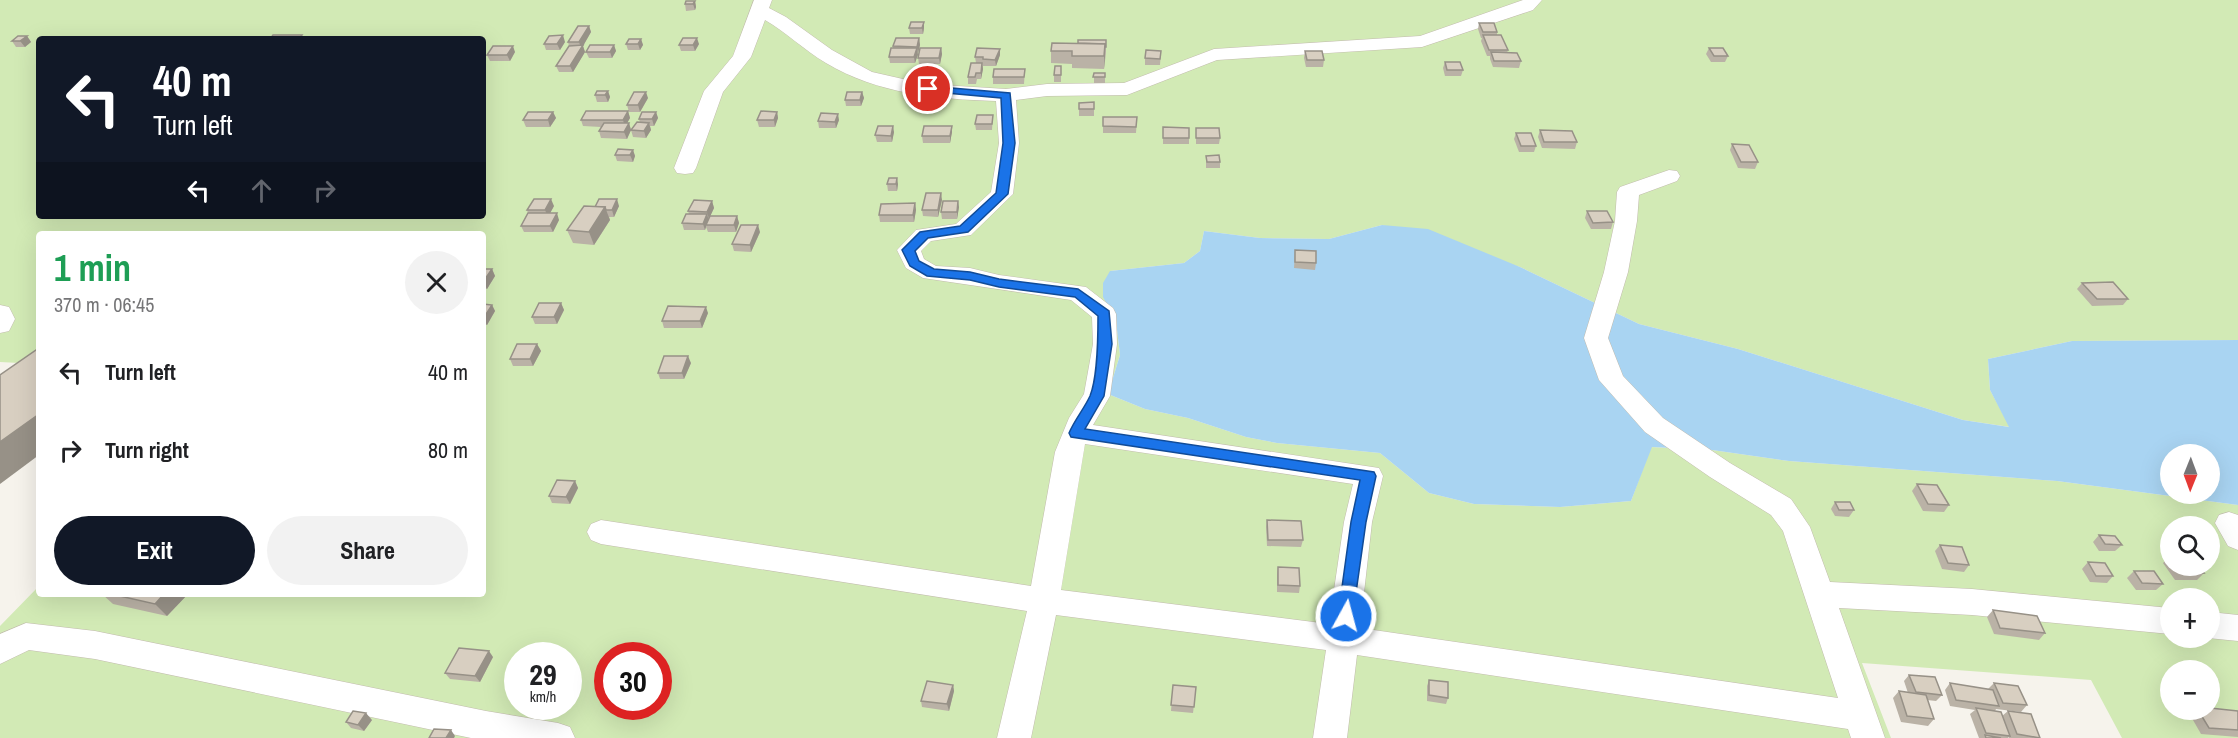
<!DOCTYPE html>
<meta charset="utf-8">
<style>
:root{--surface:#fff;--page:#f2f2f2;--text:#202124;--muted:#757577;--accent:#111827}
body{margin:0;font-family:"Archivo Narrow",sans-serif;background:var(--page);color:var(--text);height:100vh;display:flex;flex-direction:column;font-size:22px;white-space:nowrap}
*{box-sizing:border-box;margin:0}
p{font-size:20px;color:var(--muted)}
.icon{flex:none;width:33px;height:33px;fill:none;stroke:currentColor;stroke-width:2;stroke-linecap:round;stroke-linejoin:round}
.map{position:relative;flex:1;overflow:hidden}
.details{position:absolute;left:36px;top:231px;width:450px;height:366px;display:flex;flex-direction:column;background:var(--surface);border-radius:6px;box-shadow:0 6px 24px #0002}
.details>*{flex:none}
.guide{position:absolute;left:36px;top:36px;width:450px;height:183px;border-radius:6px;box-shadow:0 6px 24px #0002;background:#111827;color:#fff;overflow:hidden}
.needle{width:39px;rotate:181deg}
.controls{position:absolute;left:2160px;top:444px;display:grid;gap:12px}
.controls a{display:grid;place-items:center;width:60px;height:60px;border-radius:50%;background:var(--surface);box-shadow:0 6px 24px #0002;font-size:30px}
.speed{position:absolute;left:504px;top:642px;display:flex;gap:12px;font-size:30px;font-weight:700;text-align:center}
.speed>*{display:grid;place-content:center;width:78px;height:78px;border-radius:50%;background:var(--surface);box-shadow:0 6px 24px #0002;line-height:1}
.speed small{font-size:15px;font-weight:400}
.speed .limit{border:9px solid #d22;background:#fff;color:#111}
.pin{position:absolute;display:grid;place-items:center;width:51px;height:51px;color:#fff;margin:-26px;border:3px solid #fff;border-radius:50%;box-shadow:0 2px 6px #0007}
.me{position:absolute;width:66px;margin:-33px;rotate:7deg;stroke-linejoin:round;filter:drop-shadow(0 0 4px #0008)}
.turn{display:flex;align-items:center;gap:21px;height:126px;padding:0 18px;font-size:27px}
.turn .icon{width:78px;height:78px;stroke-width:2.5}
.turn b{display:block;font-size:42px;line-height:51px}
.lanes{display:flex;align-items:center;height:57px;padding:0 18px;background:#0003;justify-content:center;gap:30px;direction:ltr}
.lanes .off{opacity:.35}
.round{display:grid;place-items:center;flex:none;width:63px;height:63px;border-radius:32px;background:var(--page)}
.summary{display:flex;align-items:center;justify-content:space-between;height:102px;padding:0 18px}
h1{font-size:36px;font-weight:700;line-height:45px;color:#1e9e55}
.primary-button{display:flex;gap:12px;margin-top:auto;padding:12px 18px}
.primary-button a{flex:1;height:69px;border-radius:36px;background:var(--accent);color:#fff;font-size:24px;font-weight:700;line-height:69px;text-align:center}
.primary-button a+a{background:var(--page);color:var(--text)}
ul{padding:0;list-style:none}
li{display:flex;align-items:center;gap:18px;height:78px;padding:0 18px}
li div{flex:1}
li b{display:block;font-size:22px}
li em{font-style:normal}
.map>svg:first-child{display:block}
</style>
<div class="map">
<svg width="2238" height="738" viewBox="0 0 2238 738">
<rect width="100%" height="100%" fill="#f6f3ec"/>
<path fill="#d2eab5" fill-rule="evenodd" d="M0 0H2238V340L2072 341 1988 359 1990 390 2010 427 1963 420 1738 349 1639 324 1520 267 1382 225 1329 239 1260 238 1204 231 1200 251 1184 263 1110 271 1120 355 1108 394 1145 409 1188 418 1246 437 1277 443 1380 453 1429 493 1474 504 1560 507 1631 501 1651 447 1712 450 1789 461 2057 481 2238 505V738H2122L2091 680 1862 663 1891 738H0V626L39 586V594H483V234H39V364L0 362ZM39 39H483V216H39ZM2170 526H2210V566H2170ZM2170 598H2210V638H2170ZM518 656H568V706H518ZM608 656H658V706H608ZM2170 670H2210V710H2170Z"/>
<path fill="#a9d4f2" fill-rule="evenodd" d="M1382 225 1428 229 1520 267 1639 324 1738 349 1963 420 2009 427 1990 390 1988 359 2072 341 2238 340V505L2057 481 1789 461 1712 450 1652 447 1631 501 1560 507 1474 504 1429 493 1380 453 1277 443 1246 437 1188 418 1145 409 1108 394 1120 355 1116 321 1103 297V283L1110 271 1184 263 1200 251 1204 231 1260 238 1329 239ZM2170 454H2210V494H2170Z"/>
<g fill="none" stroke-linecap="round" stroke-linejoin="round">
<g stroke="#c2bbae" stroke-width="1">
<g id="minor">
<path d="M754 0H772L769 8 786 17 832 50 872 72 925 84 1006 89 1047 84 1124 83 1214 49 1420 36 1523 0H1542L1533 10 1422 47 1217 60 1127 95 1047 96 1016 100 1019 143 1013 194 971 235 931 241 921 251 924 259 936 266 970 268 999 275 1086 287 1113 308 1116 314 1117 344 1110 396 1093 425 1379 468 1383 476 1372 522 1360 628 1838 698 1783 531 1771 515 1710 477 1645 432 1599 380 1584 338 1604 272 1615 221 1617 192 1620 187 1669 170 1677 171 1680 176 1677 181 1639 195 1637 221 1628 272 1608 338 1623 376 1663 418 1730 463 1791 499 1810 527 1830 582 1972 589 2170 608V634L1972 615 1839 608 1885 738H1851L1848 729 1357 655 1347 738H1313L1326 650 1056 615 1031 738H997L1027 611 601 544 591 540 587 532 591 524 601 520 1031 586 1055 452 1069 418 1084 394 1093 344 1092 317 1071 300 923 278 906 268 897 250 916 230 956 224 991 192 999 143 996 101C937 99 878 94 826 63 804 50 786 32 765 20L751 57 723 92 696 168 693 173 685 174 677 173 674 168 704 91 733 56ZM1085 444 1353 484 1344 522 1329 624 1061 590Z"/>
<path d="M0 305 9 307 15 319 9 331 0 333Z"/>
<path d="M2229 512 2238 515V550L2228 546 2215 523 2219 515Z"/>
<path d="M2210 612 2238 615V641L2208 638Z"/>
<path d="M26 623 95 631 486 711 558 723 570 727 575 738H471L95 659 29 650 0 664V634Z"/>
</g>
</g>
<use href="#minor" fill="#fff" fill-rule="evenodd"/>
</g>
<g fill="#bab2a6">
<path d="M695 1 696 7 695 10 686 11 685 4Z"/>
<path d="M924 22V28L923 34H910L909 28Z"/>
<path d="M1479 23 1497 32V35L1508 50 1507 53 1521 61 1519 68 1493 67 1490 59V56H1487L1481 41 1482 38H1481L1478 29Z"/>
<path d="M589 26 591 32 583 46 585 52 573 72H559L556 66 569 46 568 42Z"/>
<path d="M27 36 31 42 25 47H16L12 41Z"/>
<path d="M919 38 920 45 915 63H890L889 57 893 48V46Z"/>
<path d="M641 39 643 45 640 50H628L626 44Z"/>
<path d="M1106 40V53L1104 69 1072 68V64L1051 63V51L1078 43Z"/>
<path d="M565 42 560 50H546L544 44Z"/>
<path d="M699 44 695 51H681L679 45Z"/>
<path d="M614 45 616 51 612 58H589L586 52Z"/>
<path d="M941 48 942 54 940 64H919L918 58Z"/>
<path d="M1709 48 1728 56 1725 62H1711L1706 54Z"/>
<path d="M1161 51 1160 65H1145V58Z"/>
<path d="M1305 51 1324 60 1323 67H1306L1304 58Z"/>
<path d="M515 52 510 61H490L487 55Z"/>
<path d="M1000 55 996 66H983L982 63 983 69 981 79H977L976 84H968V77L976 63 975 57Z"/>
<path d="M1445 62 1463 70 1461 76H1445L1443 68Z"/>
<path d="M1061 66V82H1054V75Z"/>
<path d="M1025 69 1024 84H993V77Z"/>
<rect x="1094" y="73" width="11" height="10"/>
<path d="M608 91 610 97 608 102H597L595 95Z"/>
<path d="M862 92 864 98 861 106H846L845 100Z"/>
<path d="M648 98 640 112H629L627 105Z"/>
<path d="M1094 102V116H1079V103Z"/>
<path d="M628 111 630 118 627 123H629L631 130 627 139 601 138 599 131 601 127 583 126 581 120Z"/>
<path d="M553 112 556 118 550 127H526L523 120Z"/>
<path d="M656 112 658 118 654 126H650L651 130 646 138 633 137 631 130 640 123 639 119Z"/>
<path d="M777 112 778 118 775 127H759L757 120Z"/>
<path d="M993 115 992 130H976L975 124Z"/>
<path d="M1103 117H1137L1136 133H1103Z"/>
<path d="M839 120 836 128H819L818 121Z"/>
<path d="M1163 127 1189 138V144H1163Z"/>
<path d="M1196 128 1220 138 1219 144H1196Z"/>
<path d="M1540 130 1577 142 1575 149 1542 148 1538 137Z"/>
<path d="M894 132 892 142H877L875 135Z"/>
<path d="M952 132 950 143H923L922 136Z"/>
<path d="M1516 133 1536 146 1534 152H1519L1514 139Z"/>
<path d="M1732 144 1758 162 1755 169 1738 168 1730 150Z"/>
<path d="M633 150 635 156 633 162 617 161 615 155Z"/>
<path d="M1206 156 1220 162V168H1206Z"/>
<path d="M887 184H898L897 191H888Z"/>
<path d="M942 200 938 217 923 216 922 210Z"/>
<path d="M712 201 714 208 710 216H737L739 223 736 232H708L706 227 705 230H684L682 223 689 214 688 211Z"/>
<path d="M915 203 916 210 914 222H880L879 215Z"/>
<path d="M554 206 550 213 559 220 553 232H524L521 226 528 213 527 210Z"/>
<path d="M619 206 614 217H609L610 220 594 245 573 243 567 230 595 207Z"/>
<path d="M959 207 957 219H942L941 212Z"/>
<path d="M1587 211 1613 222 1611 229H1591L1585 218Z"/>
<path d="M760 232 751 252 734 251 732 244Z"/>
<path d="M1295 250 1316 263 1315 270 1294 268Z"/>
<path d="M483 269H492L495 276 487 289 483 288Z"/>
<path d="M2082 283 2128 299 2123 305 2092 306 2077 289Z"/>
<path d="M561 303 564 310 557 324H535L532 317Z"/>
<path d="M483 304 492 305 495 311 487 325H483Z"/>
<path d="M708 313 702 328H664L662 321Z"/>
<path d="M537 344 541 351 533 366H513L510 359Z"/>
<path d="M691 363 684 379H660L658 373Z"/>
<path d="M575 481 578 488 570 504 552 503 549 496Z"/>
<path d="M1917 484 1949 505 1944 512 1923 511 1912 491Z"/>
<path d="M1835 502 1854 510 1849 517 1835 516 1831 509Z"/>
<path d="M1267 520 1303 540 1301 547 1267 546 1266 527Z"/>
<path d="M2099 535 2122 545 2115 551H2099L2093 542Z"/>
<path d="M1940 545 1969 565 1964 572 1942 569 1935 551Z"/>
<path d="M2170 556V566H2198L2204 573 2197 580H2175L2163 563Z"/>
<path d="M2088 562 2113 576 2107 583 2090 582 2082 569Z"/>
<path d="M1278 567 1300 586 1299 593 1277 592V574Z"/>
<path d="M2134 571 2163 584 2156 590H2136L2127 578Z"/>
<path d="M102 594H188L167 616 113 604Z"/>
<path d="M1993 610 2045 633 2039 640 1994 634 1987 617Z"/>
<path d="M493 657 480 682 450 679 445 673Z"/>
<path d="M1909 675 1942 695 1936 701 1927 700 1934 719 1928 726 1901 722 1893 698 1899 691 1908 693 1904 681Z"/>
<path d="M1429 680 1448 698 1446 704 1427 701V686Z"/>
<path d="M1950 683 1988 689 1994 683 2027 705 2021 712 1996 709 1995 711 2002 716 2008 711 2040 738H2009V737L2008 738H1979L1970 714 1975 710 1950 706 1945 690Z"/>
<path d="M953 685 954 691 949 711 922 707 921 701Z"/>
<path d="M1173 685 1196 687 1193 713 1171 711Z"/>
<path d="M2193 710 2238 711V737L2201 734 2189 713Z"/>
<path d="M372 720 364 731 351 728 346 722Z"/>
</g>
<g fill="#979187">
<path d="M695 1 696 7 695 10 693 4Z"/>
<path d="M924 22V28L923 34 922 28Z"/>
<path d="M589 26 591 32 583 46 585 52 573 72 570 66 581 48 579 42Z"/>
<path d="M563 35 565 42 560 50 557 44Z"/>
<path d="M27 36 31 42 25 47 20 41Z"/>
<path d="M697 38 699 44 695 51 693 45Z"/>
<path d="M919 38 920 45 918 53 917 47Z"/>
<path d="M641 39 643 45 640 50 638 44Z"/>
<path d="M1105 44V56L1104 69V56Z"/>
<path d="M614 45 616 51 612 58 610 52Z"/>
<path d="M513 46 515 52 510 61 507 55Z"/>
<path d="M917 48 918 55 915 63 914 57Z"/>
<path d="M941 48 942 54 940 64 939 58Z"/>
<path d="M1000 49V55L996 66 995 60Z"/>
<path d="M982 63 983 69 981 79V73Z"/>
<path d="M608 91 610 97 608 102 605 95Z"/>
<path d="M646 92 648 98 640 112 638 105Z"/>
<path d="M862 92 864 98 861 106 860 100Z"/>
<path d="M628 111 630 118 625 127 623 120Z"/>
<path d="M553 112 556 118 550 127 548 120Z"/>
<path d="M656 112 658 118 654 126 652 119Z"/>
<path d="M777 112 778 118 775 127 774 120Z"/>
<path d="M838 114 839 120 836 128 835 122Z"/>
<path d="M629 123 631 130 627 139 624 132Z"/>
<path d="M649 123 651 130 646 138 644 131Z"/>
<path d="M893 126 894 132 892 142 891 136Z"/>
<path d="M952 126V132L950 143V136Z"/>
<path d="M633 150 635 156 633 162 630 155Z"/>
<path d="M897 178 898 184 897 191 896 184Z"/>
<path d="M941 193 942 200 938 217V210Z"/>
<path d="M551 199 554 206 548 217 545 210Z"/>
<path d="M617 199 619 206 614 217 612 210Z"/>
<path d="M712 201 714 208 709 219 707 212Z"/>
<path d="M958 201 959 207 957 219V212Z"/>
<path d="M915 203 916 210 914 222 913 215Z"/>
<path d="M605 207 610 220 594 245 589 232Z"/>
<path d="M557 213 559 220 553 232 550 226Z"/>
<path d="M707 214 709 221 706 225V227L705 230 703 224Z"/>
<path d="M737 216 739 223 736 232 734 225Z"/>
<path d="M758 225 760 232 751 252 750 245Z"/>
<path d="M492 269 495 276 487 289 483 282Z"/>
<path d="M561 303 564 310 557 324 554 317Z"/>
<path d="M492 305 495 311 487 325 483 319Z"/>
<path d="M706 307 708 313 702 328 700 321Z"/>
<path d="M537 344 541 351 533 366 530 359Z"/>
<path d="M688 356 691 363 684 379 682 373Z"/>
<path d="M39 414V455L0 484V442Z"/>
<path d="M575 481 578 488 570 504 566 497Z"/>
<path d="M164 594H188L167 616 155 604Z"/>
<path d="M489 651 493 657 480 682 475 676Z"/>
<path d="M953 685 954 691 949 711 947 704Z"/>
<path d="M366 713 372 720 364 731 358 725Z"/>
<path d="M451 730 455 736 454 738H446Z"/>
</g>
<g fill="#d8cfc1" stroke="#979187" stroke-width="1.5">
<path d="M686 1H695L693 4H685Z"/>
<path d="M911 22H924L922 28H909Z"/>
<path d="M1479 23H1494L1497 32H1483Z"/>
<path d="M578 26H589L579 42H568Z"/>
<path d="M273 35H302L299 39H270Z"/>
<path d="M563 35 557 44H544L549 36Z"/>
<path d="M1483 35H1501L1508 50H1489Z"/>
<path d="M18 36H27L20 41H12Z"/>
<path d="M683 38H697L693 45H679Z"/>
<path d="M896 38H919L917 47 893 46Z"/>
<path d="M629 39H641L638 44H626Z"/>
<path d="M1078 40H1106V47H1105V44L1078 43Z"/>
<path d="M1052 43 1105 44 1104 56H1072V51H1051Z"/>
<path d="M583 45 570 66H556L569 46Z"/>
<path d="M590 45H614L610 52H586Z"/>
<path d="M493 46H513L507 55H487Z"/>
<path d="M891 48H917L914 57H889Z"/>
<path d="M920 48H941L939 58H918Z"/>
<path d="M977 48 1000 49 995 60 983 59V57H975Z"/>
<path d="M1709 48H1723L1728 56H1714Z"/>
<path d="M1146 50 1161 51 1160 59 1145 58Z"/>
<path d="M1305 51H1322L1324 60H1307Z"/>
<path d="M1491 52 1517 53 1521 61H1494Z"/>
<path d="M1445 62H1460L1463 70H1447Z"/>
<path d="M971 63H982L981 73H976L975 77H968Z"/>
<path d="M1055 66H1061V75H1054Z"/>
<path d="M994 69H1025L1024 77H993Z"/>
<path d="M1094 73H1105V77H1093Z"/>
<path d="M597 91H608L605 95H595Z"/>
<path d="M634 92H646L638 105H627Z"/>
<path d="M847 92H862L860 100H845Z"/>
<path d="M1094 102V109H1079V103Z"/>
<path d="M586 111H628L623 120H581Z"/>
<path d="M761 111 777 112 774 120H757Z"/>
<path d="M528 112H553L548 120H523Z"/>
<path d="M642 112H656L652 119H639Z"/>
<path d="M821 113 838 114 835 122 818 121Z"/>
<path d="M977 115H993L992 124H975Z"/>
<path d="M1103 117H1137L1136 127 1103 126Z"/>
<path d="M637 122 649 123 644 131 631 130Z"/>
<path d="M604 123H629L624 132 599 131Z"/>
<path d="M878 126H893L891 136 875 135Z"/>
<path d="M924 126H952L950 136H922Z"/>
<path d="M1163 127 1189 128V138H1163Z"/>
<path d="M1196 128H1219L1220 138H1196Z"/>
<path d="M1540 130 1572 131 1577 142H1544Z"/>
<path d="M1516 133H1531L1536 146H1521Z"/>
<path d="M1732 144 1749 145 1758 162H1741Z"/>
<path d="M618 149 633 150 630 155H615Z"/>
<path d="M1219 155 1220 162H1207L1206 156Z"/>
<path d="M889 178H897L896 184H887Z"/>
<path d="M926 193H941L938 210H922Z"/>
<path d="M534 199H551L545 210H527Z"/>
<path d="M599 199H617L612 210H606L605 207H595Z"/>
<path d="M694 200 712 201 707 212 688 211Z"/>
<path d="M943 201H958L957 212H941Z"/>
<path d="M915 203 913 215H879L881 204Z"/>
<path d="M584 206 605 207 589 232 567 230Z"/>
<path d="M1587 211H1607L1613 222 1593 223Z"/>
<path d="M528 213H557L550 226H521Z"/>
<path d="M686 214H707L703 224 682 223Z"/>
<path d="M710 216H737L734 225H706Z"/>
<path d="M741 225H758L750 245 732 244Z"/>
<path d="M1295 250 1316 251V263L1295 262Z"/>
<path d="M483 269H492L483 282Z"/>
<path d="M2113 282 2128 299H2097L2082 283Z"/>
<path d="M539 303H561L554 317H532Z"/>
<path d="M483 304 492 305 483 319Z"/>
<path d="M668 306 706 307 700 321H662Z"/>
<path d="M517 344H537L530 359H510Z"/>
<path d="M39 348V414L0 442V375Z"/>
<path d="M664 356H688L682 373H658Z"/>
<path d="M557 480 575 481 566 497 549 496Z"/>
<path d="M1917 484 1937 485 1949 505 1928 504Z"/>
<path d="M1835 502H1850L1854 510H1839Z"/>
<path d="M1267 520 1301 521 1303 540H1268Z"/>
<path d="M2099 535 2115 536 2122 545 2105 544Z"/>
<path d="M1940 545 1962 547 1969 565 1948 563Z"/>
<path d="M2088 562 2105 563 2113 576H2096Z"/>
<path d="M2177 566H2198L2204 573H2182Z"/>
<path d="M1278 567 1299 568 1300 586 1278 585Z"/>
<path d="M2134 571H2154L2163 584 2142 583Z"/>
<path d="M111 594H164L155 604Z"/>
<path d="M1993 610 2037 616 2045 633 2000 628Z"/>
<path d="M459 648 489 651 475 676 445 673Z"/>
<path d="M1909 675 1935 677 1942 695 1916 692Z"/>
<path d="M1429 680 1448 682V698L1429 695Z"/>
<path d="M927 681 953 685 947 704 921 701Z"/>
<path d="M1950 683 1993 690 1999 706 1956 700Z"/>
<path d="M1994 683 2018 686 2027 705 2003 703Z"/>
<path d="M1173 685 1196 687 1194 707 1171 705Z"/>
<path d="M1899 691 1926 695 1934 719 1907 716Z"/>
<path d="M1976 708 2001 712 2010 736 1986 733Z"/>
<path d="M2210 708 2238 711V730L2209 728 2198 710H2210Z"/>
<path d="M353 711 366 713 358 725 346 722Z"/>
<path d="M2008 711 2031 714 2040 738 2017 734Z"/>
<path d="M434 729 451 730 446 738H429Z"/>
<path d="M1985 735 2001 738H1986Z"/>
</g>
<path fill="#1a73e8" stroke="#114b97" stroke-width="1.5" d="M928 86 1010 93 1015 143 1008 194 968 232 928 238 915 251 919 261 934 269 970 272 999 279 1078 289 1109 311 1112 344 1104 396 1085 429 1374 472 1376 476 1366 522 1352 621 1346 623 1341 621 1338 616 1351 522 1360 480 1071 437 1069 433C1075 419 1084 409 1090 396 1098 376 1098 337 1098 316L1075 297 999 287 970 280 927 276 910 266 902 250 920 232 960 226 996 193 1003 143 1001 98 924 91 922 89Z"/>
</svg>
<div class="controls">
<a><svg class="needle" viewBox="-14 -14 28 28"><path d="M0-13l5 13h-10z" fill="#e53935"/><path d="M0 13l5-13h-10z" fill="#757577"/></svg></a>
<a><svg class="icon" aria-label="search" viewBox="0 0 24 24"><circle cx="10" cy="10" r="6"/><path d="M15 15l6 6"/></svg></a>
<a>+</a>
<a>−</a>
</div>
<div class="speed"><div>29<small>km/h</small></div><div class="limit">30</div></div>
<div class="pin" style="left:928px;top:89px;background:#d93025"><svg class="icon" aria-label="arrive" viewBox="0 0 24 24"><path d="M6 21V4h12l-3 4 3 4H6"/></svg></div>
<svg class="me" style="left:1346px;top:616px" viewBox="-20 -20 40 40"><circle r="17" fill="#1a73e8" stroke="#fff" stroke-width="3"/><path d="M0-11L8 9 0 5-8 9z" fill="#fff"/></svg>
<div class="guide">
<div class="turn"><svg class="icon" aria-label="left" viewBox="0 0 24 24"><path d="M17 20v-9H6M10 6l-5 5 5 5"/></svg><div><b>40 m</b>Turn left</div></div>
<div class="lanes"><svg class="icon" aria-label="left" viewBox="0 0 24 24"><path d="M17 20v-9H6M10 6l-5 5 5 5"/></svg><svg class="icon off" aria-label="ahead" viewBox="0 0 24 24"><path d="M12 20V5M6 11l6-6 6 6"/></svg><svg class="icon off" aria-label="right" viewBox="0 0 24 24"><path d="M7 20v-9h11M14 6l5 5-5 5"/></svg></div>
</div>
<section class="details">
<div class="summary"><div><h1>1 min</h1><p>370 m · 06:45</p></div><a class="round"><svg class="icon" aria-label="close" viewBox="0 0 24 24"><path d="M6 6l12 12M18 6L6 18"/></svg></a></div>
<ul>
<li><svg class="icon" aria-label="left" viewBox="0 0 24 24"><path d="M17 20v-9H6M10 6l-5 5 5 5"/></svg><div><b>Turn left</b></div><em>40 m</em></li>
<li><svg class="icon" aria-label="right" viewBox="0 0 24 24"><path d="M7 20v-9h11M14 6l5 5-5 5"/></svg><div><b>Turn right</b></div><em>80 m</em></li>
</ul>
<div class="primary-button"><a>Exit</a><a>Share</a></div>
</section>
</div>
